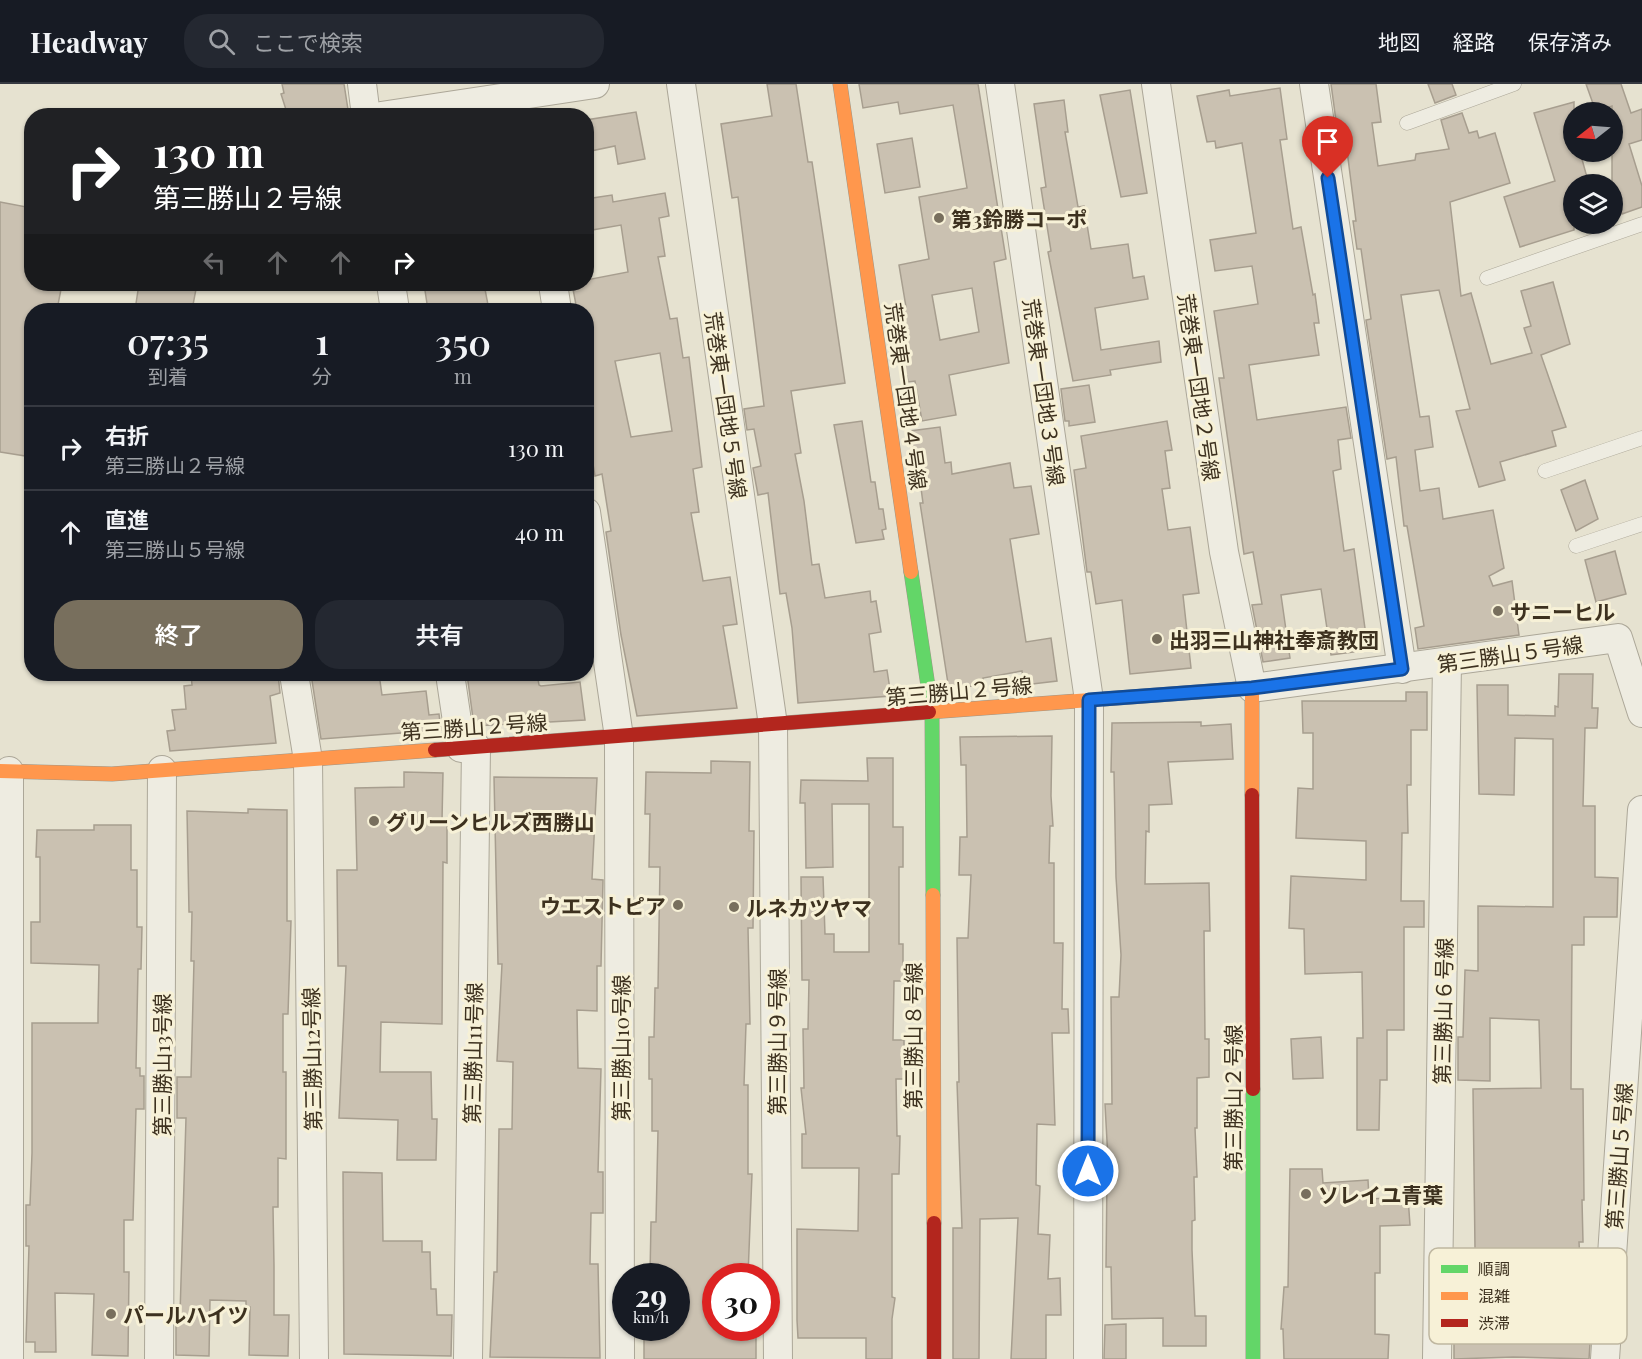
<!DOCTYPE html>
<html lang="ja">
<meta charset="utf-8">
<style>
:root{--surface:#171b24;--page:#242831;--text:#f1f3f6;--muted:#9ea1a6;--line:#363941;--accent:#786f5d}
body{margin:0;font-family:"Playfair Display","Noto Sans JP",serif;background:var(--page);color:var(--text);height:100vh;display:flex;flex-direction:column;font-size:22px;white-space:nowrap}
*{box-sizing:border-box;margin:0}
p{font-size:20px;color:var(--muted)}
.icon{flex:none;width:33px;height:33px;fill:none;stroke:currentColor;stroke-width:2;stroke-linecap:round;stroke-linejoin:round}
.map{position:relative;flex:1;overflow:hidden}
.sheet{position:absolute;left:24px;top:219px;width:570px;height:378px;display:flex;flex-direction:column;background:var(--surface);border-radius:24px;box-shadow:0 2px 4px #0004}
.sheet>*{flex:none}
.hud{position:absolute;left:24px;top:24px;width:570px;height:183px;border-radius:24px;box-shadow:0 2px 4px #0004;background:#202124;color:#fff;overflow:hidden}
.needle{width:39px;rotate:253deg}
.controls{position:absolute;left:1563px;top:18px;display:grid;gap:12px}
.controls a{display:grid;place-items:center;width:60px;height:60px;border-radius:50%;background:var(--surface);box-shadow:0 2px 4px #0004;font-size:30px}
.speed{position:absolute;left:612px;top:1179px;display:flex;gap:12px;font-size:30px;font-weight:700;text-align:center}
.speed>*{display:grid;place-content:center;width:78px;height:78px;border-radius:50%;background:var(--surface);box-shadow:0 2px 4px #0004;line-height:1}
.speed small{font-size:15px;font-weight:400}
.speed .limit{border:9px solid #d22;background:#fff;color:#111}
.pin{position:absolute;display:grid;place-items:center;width:51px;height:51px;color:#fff;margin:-62px -26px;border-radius:50% 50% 50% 0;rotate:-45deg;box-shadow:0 0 6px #0007}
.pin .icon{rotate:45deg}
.me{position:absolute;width:66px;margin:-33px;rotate:0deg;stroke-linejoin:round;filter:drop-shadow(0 0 4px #0008)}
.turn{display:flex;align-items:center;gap:21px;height:126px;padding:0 30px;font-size:27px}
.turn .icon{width:78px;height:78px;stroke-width:2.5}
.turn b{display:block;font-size:42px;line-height:51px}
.lanes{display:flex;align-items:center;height:57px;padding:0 30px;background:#0003;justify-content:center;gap:30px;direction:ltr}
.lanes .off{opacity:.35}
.eta{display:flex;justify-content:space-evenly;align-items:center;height:102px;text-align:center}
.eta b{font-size:36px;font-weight:600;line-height:42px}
.cta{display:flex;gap:12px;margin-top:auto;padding:12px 30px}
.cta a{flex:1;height:69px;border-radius:24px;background:var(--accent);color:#fff;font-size:24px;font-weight:600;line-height:69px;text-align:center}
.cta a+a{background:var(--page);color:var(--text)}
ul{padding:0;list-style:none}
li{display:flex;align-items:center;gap:18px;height:84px;padding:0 30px;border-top:2px solid var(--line)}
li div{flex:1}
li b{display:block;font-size:22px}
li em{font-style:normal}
header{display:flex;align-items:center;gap:36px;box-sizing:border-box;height:84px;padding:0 30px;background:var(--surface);border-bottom:2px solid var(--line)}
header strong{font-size:28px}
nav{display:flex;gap:33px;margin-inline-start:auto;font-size:21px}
.search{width:420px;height:54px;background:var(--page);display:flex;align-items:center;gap:15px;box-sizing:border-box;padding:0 21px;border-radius:24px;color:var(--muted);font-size:22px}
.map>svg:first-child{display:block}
</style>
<header>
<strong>Headway</strong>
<div class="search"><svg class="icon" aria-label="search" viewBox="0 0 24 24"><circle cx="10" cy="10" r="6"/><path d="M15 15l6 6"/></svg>ここで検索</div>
<nav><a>地図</a><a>経路</a><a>保存済み</a></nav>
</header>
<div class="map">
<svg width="1642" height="1275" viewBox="0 0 1642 1275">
<rect width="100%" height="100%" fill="#e6e2d0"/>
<g fill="#cac1b1" stroke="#a79e8f" stroke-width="1.5" fill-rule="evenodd">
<path d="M282 0H344L349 32H288L281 10 284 9Z"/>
<path d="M767 0H796L808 78H812L845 299 791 307 801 369 795 370 804 417 812 481 819 480 825 514 870 507 871 518 876 517 881 548 869 550 874 588 887 586 891 612 798 619 792 544 786 509 780 510 768 409 758 411 753 384 761 382 754 345 747 346 744 325 764 322 738 113 732 114 721 40 772 32Z"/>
<path d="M859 0H978L1006 175 994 178 1009 279 949 291 956 331 922 337 915 297 908 298 907 292 902 293 897 262 903 261 896 224 906 223 899 181 929 175 919 113 967 104 953 21 900 30 898 18 863 24ZM972 204 979 248 940 256 932 211Z"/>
<path d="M1331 0H1376L1381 38 1372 39 1378 82 1415 76 1416 70 1449 65 1441 36 1462 29 1469 49 1477 47 1479 54 1495 49 1510 99 1450 118 1461 212 1471 209 1491 280 1532 269 1524 244 1531 242 1521 207 1553 198 1570 260 1541 271 1566 343 1552 347 1556 362 1500 378 1505 396 1479 403 1456 327 1470 325 1439 206 1401 211 1420 333 1429 332 1433 363 1415 366 1420 407 1439 404 1443 435 1493 426 1504 484 1489 492 1493 502 1512 497 1519 551 1418 565 1415 544 1424 542 1407 442H1404L1396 373 1387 375 1366 236 1371 235 1361 165H1357L1353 137H1356L1344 43 1337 44Z"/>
<path d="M1428 0H1452L1456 11 1435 19Z"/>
<path d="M1586 0H1621L1631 29 1642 25V56L1629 60 1642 102V123L1622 130 1612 97V22L1596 28Z"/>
<path d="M1280 4 1287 55 1280 56 1293 145 1301 143 1313 211 1315 210 1319 239H1314L1319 271 1249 281 1257 336 1346 323 1351 354 1338 356 1341 385 1333 387 1344 467 1354 465 1368 566 1331 571 1321 505 1281 511 1290 574 1263 578 1252 521 1262 520 1253 468 1244 470 1219 294H1224L1214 227 1258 220 1252 182 1215 187 1210 156 1256 149 1242 59 1216 64 1215 57 1207 58 1197 12 1229 6 1230 12Z"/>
<path d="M1130 6 1147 109 1121 113 1100 11Z"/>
<path d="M1064 16 1068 48H1065L1078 123 1084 122 1091 165 1128 160 1133 194 1144 192 1148 215 1095 224 1101 266 1159 257 1161 278 1110 286 1111 291 1073 297 1048 168 1051 167 1041 104 1046 103 1034 20Z"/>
<path d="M1574 18V68H1580L1588 97 1574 100V146L1520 163 1504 113 1555 97 1534 29Z"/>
<path d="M636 28 645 75 618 80 615 62 586 68V36Z"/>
<path d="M912 54 920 103 885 109 877 60Z"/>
<path d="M665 109 669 132 659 134 665 172 658 173 670 235 677 234 683 274 689 273 702 383 693 385 699 428 691 429 703 497 730 493 737 540 723 542 737 624 637 632 621 551 606 448 611 447 602 390 595 392 589 356 593 355 586 325V226H577L572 200H586V196L628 188 621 141 586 147V115L612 111 613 118ZM660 269 672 347 631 353 615 277Z"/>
<path d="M0 118 32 124V200H62L57 226H32V373L0 368Z"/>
<path d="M139 200H197L192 226H135Z"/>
<path d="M424 200H484L489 226H428Z"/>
<path d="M1089 301 1095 338 1069 342V337H1065L1061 305Z"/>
<path d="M862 337 871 398H875L879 425H883L886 445 882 446 884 455 856 459 834 341Z"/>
<path d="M1167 337 1172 366 1165 367 1170 404 1162 405 1168 446 1190 443 1199 509 1183 511 1191 584 1130 590 1122 516 1096 520 1091 488H1087L1074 386 1086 384 1081 352Z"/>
<path d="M940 343 945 379 951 378 952 390 1010 379 1014 404 1031 402 1039 450 1010 455 1026 558 1051 554 1057 597 1024 601 1022 587 983 594 984 600 949 606 920 419H923L917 375 914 376 910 347Z"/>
<path d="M1585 396 1598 435 1576 447 1561 406Z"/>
<path d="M1615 467 1626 510 1596 518 1585 476Z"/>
<path d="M191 590H278L280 609 270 612 276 659 170 667 167 647 175 646 172 626 186 625 184 602 192 601Z"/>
<path d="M311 590H379L382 611 426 607 429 631 439 630 441 646 321 655Z"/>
<path d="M467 590H537L539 601 541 602 580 598 585 636 474 642Z"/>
<path d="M1559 590H1593L1592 624H1598L1597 644H1585L1583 722H1595V793L1618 794 1617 833H1584V861H1572L1571 1005H1583L1584 1116H1582L1583 1158H1579L1582 1215H1586V1244H1591L1589 1275 1513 1273 1454 1275V1245L1476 1244 1473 1005 1541 1004 1539 936 1490 934V997L1458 996V953H1463L1465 886 1478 887V822L1553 823V655L1515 654 1514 711 1479 710 1477 601H1508V631L1555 632V622L1558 623Z"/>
<path d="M1406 608H1427V646H1411V701H1407L1408 749H1402L1401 817H1424V843H1404V946H1387V996H1380L1379 1046H1357V954H1363L1362 888 1305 890 1304 845 1289 844 1291 792 1366 796V757L1296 754 1298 704 1313 705V649H1303L1302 617H1406Z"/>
<path d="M1201 638V642L1231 640 1233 675 1168 678 1172 720 1149 721V748L1146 747 1145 800 1209 799 1210 847H1204L1205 955H1209V993L1197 994V1044H1195L1197 1093H1194L1195 1136 1192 1137V1166L1195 1232H1206V1262H1163V1234L1112 1235 1111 1183H1106L1107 1094H1109L1105 1020H1112L1111 913H1119L1121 871 1116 793 1114 688H1111L1112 639Z"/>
<path d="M1052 652 1051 712 1053 742H1050L1049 779H1054V859H1063L1062 925H1068L1069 949H1052L1055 1041 1037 1040 1036 1101 1040 1102 1038 1150 1050 1151 1048 1195 1060 1194 1061 1231H1046V1275H1011L1018 1134 980 1135 979 1275H953V1144H962L957 998H959L957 854H968L971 791H959L960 753H967L966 681H961L960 653Z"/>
<path d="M867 674H893V743H903V783H899V860H903V897H894L893 956H904V995H896L897 1052H900L899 1090H892V1213L895 1214 892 1235V1275H866V1254H798L797 1236V1145L858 1147 859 1084H802V1050H806L801 1004H804L803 945H808L809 896H802L801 793H823L825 850H834V868H869V720H832L833 783 806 784 805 719H800L801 696 868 697Z"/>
<path d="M711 677 750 678 749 747H754L753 844H748L750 940H746L744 1001H748V1090H752L748 1192H716V1244H756V1275H644V1244H676V1192H650L651 1138H656L658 1047H652V995H649V953H654L655 904H658L660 783H649L650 730H645L646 688 711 689Z"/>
<path d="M404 688 443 689 442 737H447V779L443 778 442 940 381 938 380 988H431L432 1035H437L436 1076H397L398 1036 339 1034 346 882H338L337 786H357L355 704 404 703Z"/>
<path d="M494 693 597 694 592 795 603 796 601 882H597V927L577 926 578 984 601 985 598 1088H603V1129H591L590 1180H598L600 1274 490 1273 494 1188H497L499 1045H512L513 978 497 977 502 880H498Z"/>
<path d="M248 725 287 726V837H291L288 930H283V988H286V1075L278 1074V1123H273L274 1182V1231H289L288 1272 249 1271 250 1223H246V1217L210 1216 209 1272 176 1271V1230H180L186 1034H177V993H191L194 877H191L192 828H189L187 727 248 729Z"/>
<path d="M94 741H131V786H137V843H142L141 885H138L136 984H140V992H144V1025H136L133 1136H124V1188H129L128 1272 92 1271 94 1210 55 1209 56 1268H35V1258H26L29 1162H26V1121H30L32 1069V939H98V930L99 881 31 879V838H40V773H36L37 746H94Z"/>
<path d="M1321 953 1323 994 1293 995 1291 955Z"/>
<path d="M1290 1085H1322L1323 1099 1368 1096 1369 1115 1408 1113 1410 1141 1380 1142V1189H1375V1250L1389 1251 1388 1275H1284L1283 1245H1281L1284 1203H1288Z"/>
<path d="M343 1088 382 1089 383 1157H422V1168H430L431 1205H436L437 1231H452L451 1272 344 1270Z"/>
<path d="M1126 1240V1275H1104L1105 1241Z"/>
</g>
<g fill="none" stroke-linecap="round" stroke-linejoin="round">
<g stroke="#aca798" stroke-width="15">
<g id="lane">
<path d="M1407 39 1514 0"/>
<path d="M1487 194 1642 140"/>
<path d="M1545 387 1642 354"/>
<path d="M1576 462 1642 440"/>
</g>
</g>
<g stroke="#aca798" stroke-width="30">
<g id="street">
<path d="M362 0 366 32"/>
<path d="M681 0 773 641 778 1275"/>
<path d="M1000 0 1089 616 1088 1275"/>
<path d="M1156 0 1224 468 1252 604 1618 554 1642 629"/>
<path d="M1314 0 1402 585"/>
<path d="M381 32 595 0"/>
<path d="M391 200 395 226"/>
<path d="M553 200 557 226"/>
<path d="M586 428 619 653 620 1275"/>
<path d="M294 590 308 676 314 1275"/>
<path d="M450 590 461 664"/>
<path d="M9 687V1275"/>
<path d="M159 1275 162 686"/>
<path d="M468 1275 476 663"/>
<path d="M1437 1275 1447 578"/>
<path d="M1605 1275 1642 726"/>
</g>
</g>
<g stroke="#9c9688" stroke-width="15">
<g id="fast">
<path d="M911 488 932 629 933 811"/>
<path d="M1253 1005V1275"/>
</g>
</g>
<g stroke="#9c9688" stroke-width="15">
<g id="slow">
<path d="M840 0 911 488"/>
<path d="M929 628 1252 604V711"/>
<path d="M0 687 112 690 435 666"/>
<path d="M933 811 934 1139"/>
</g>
</g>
<g stroke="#9c9688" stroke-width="15">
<g id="jam">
<path d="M435 666 929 628"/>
<path d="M1252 711 1253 1005"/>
<path d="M934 1139V1275"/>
</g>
</g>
<use href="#lane" stroke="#eeece1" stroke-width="14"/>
<use href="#street" stroke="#eeece1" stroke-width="28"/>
<use href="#fast" stroke="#63d668" stroke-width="14"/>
<use href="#slow" stroke="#ff974d" stroke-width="14"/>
<use href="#jam" stroke="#b3261e" stroke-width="14"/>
</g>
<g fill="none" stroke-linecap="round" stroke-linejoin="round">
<g stroke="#114b97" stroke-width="15">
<path id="route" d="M1088 1087 1089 616 1252 604 1402 585 1328 94"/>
</g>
<use href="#route" stroke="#1a73e8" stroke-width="10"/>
</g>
<g fill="#786f5d" stroke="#f7f1d7" stroke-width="2">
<circle cx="939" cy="134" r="6"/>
<circle cx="1498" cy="527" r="6"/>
<circle cx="1157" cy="555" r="6"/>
<circle cx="374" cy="737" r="6"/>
<circle cx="678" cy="821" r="6"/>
<circle cx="734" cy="823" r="6"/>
<circle cx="1306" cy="1110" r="6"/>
<circle cx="111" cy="1230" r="6"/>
</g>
<g text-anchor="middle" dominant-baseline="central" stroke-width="6" stroke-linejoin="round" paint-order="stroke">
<g font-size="21" font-weight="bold" fill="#3d311f" stroke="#f7f1d7" text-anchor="start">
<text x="951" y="134">第3鈴勝コーポ</text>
<text x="1510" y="527">サニーヒル</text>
<text x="1169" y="555">出羽三山神社奉斎教団</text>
<text x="386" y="737">グリーンヒルズ西勝山</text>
<text x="666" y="821" text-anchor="end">ウエストピア</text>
<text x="746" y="823">ルネカツヤマ</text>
<text x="1318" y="1110">ソレイユ青葉</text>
<text x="123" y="1230">パールハイツ</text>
</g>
<g font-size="21" fill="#3d311f" stroke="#f7f1d7">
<text transform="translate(1200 303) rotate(82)">荒巻東一団地２号線</text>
<text transform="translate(1045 308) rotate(82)">荒巻東一団地３号線</text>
<text transform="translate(907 312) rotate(82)">荒巻東一団地４号線</text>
<text transform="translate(727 321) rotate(82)">荒巻東一団地５号線</text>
<text transform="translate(1510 569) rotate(-8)">第三勝山５号線</text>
<text transform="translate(959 606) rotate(-5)">第三勝山２号線</text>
<text transform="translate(474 642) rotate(-4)">第三勝山２号線</text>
<text transform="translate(1442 927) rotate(-89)">第三勝山６号線</text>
<text transform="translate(912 952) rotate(-90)">第三勝山８号線</text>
<text transform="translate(776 958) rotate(-90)">第三勝山９号線</text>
<text transform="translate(620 964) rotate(-90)">第三勝山10号線</text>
<text transform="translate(472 969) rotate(-89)">第三勝山11号線</text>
<text transform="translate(311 975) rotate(-91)">第三勝山12号線</text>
<text transform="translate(161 981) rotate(-90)">第三勝山13号線</text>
<text transform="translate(1232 1014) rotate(-90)">第三勝山２号線</text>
<text transform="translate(1618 1072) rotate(-86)">第三勝山５号線</text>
</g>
</g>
<rect x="1429" y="1164" width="198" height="96" rx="9" fill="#f7f1d7" stroke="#bfb7a0" stroke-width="1.5"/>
<rect x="1441" y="1181" width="27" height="8" fill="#63d668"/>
<rect x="1441" y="1208" width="27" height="8" fill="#ff974d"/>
<rect x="1441" y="1235" width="27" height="8" fill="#b3261e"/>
<g font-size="16" fill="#3d311f">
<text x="1478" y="1191">順調</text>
<text x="1478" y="1218">混雑</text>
<text x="1478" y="1245">渋滞</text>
</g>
</svg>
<div class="controls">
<a><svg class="needle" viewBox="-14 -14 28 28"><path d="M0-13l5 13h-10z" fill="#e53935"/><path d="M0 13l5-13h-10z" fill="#9ea1a6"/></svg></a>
<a><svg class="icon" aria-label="layers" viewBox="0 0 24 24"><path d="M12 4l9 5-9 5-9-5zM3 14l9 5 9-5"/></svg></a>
</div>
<div class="speed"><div>29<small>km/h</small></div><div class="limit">30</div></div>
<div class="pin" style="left:1328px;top:94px;background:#d93025"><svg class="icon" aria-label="arrive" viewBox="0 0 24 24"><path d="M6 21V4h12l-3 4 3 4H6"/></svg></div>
<svg class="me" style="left:1088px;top:1087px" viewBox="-20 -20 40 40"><circle r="17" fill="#1a73e8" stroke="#fff" stroke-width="3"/><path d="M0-11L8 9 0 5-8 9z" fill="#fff"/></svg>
<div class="hud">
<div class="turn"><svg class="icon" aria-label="right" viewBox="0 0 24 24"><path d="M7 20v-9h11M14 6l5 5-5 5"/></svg><div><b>130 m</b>第三勝山２号線</div></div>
<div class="lanes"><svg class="icon off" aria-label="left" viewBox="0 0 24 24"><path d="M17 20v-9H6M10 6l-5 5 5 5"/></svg><svg class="icon off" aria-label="ahead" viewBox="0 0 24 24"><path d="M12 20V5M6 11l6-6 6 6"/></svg><svg class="icon off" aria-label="ahead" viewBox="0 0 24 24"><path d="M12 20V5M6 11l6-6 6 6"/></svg><svg class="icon" aria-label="right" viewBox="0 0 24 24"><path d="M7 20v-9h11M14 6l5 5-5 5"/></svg></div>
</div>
<section class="sheet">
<div class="eta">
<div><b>07:35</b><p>到着</p></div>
<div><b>1</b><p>分</p></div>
<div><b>350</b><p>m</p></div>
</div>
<ul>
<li><svg class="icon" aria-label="right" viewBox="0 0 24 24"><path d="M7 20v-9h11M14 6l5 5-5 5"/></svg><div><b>右折</b><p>第三勝山２号線</p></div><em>130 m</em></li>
<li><svg class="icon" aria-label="ahead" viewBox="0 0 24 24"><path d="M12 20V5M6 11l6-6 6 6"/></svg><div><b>直進</b><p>第三勝山５号線</p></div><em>40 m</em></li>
</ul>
<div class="cta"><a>終了</a><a>共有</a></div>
</section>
</div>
